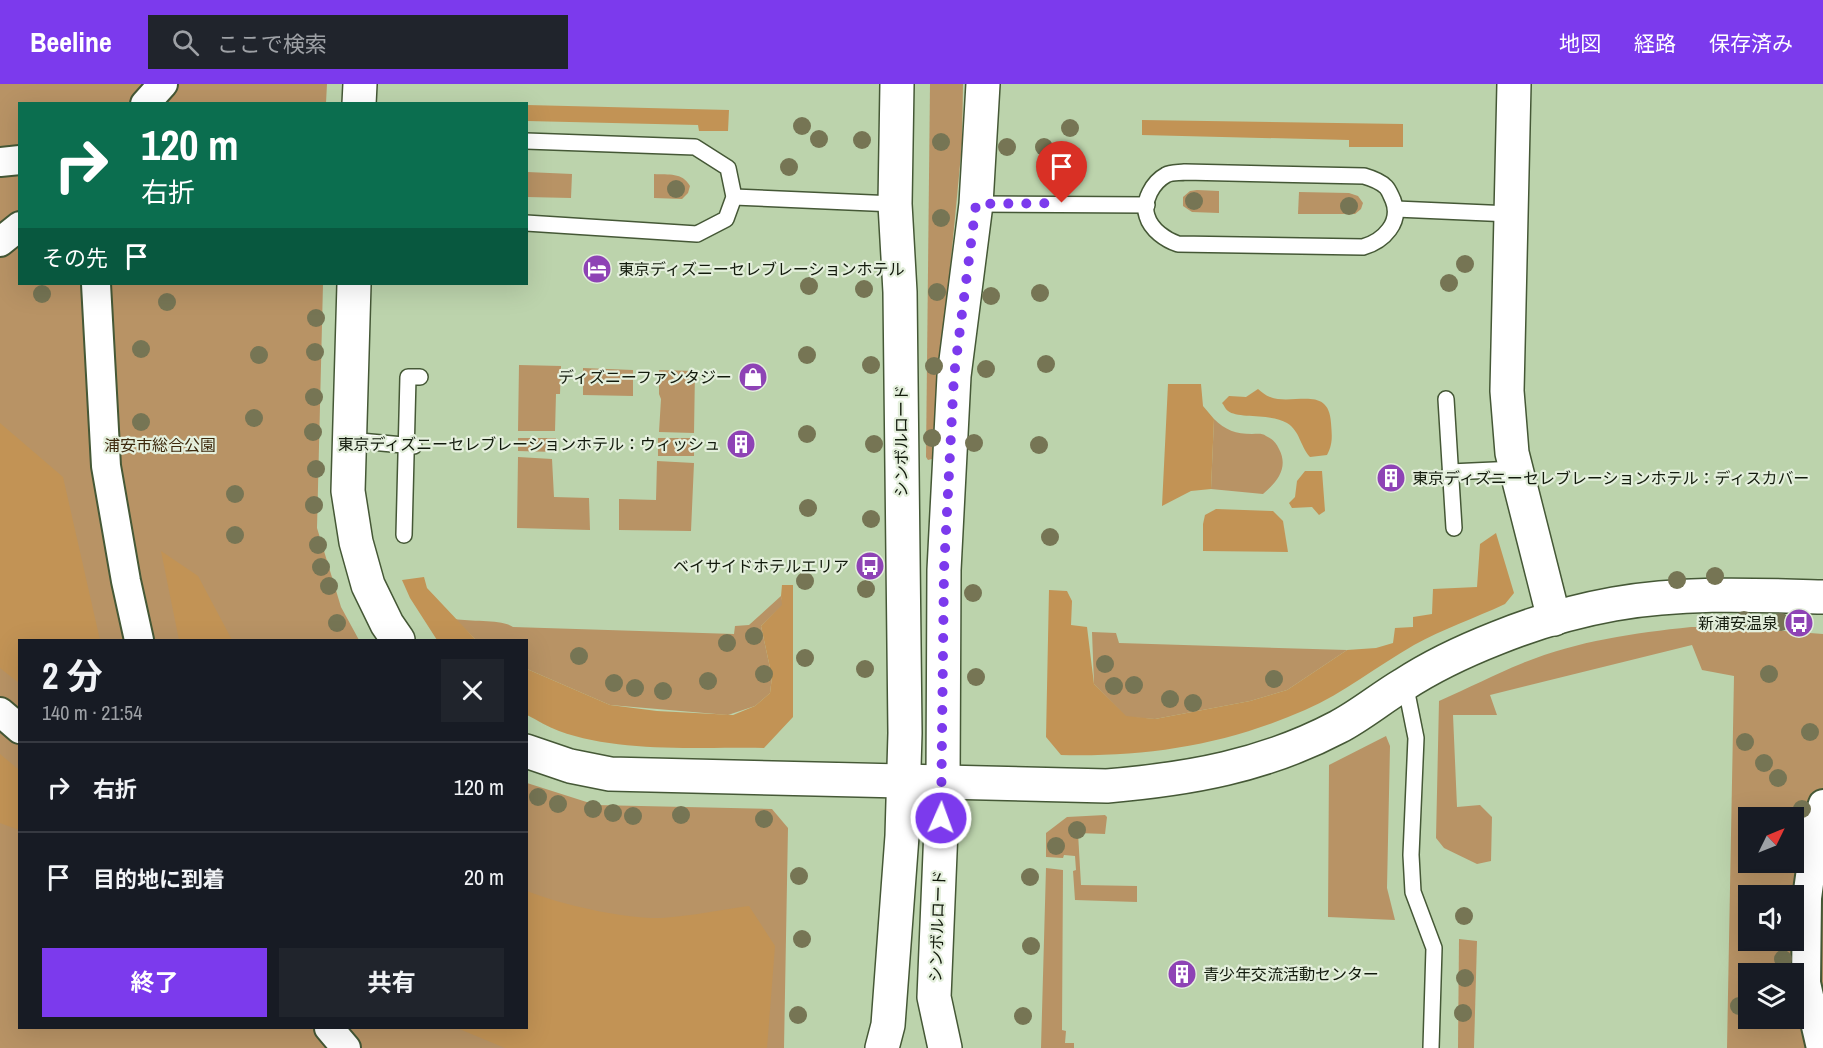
<!DOCTYPE html>
<html lang="ja">
<meta charset="utf-8">
<style>
:root{--surface:#171b24;--page:#20242c;--text:#f1f3f6;--muted:#9ea1a6;--line:#363941;--accent:#7c3aed}
body{margin:0;font-family:"Archivo Narrow","Noto Sans JP",sans-serif;background:var(--page);color:var(--text);height:100vh;display:flex;flex-direction:column;font-size:22px;white-space:nowrap}
*{box-sizing:border-box;margin:0}
p{font-size:20px;color:var(--muted)}
.icon{flex:none;width:33px;height:33px;fill:none;stroke:currentColor;stroke-width:2;stroke-linecap:round;stroke-linejoin:round}
.map{position:relative;flex:1;overflow:hidden}
.details{position:absolute;left:18px;top:555px;width:510px;height:390px;display:flex;flex-direction:column;background:var(--surface);border-radius:0px;box-shadow:0 6px 24px #0002}
.details>*{flex:none}
.top-card{position:absolute;left:18px;top:18px;width:510px;height:183px;border-radius:0px;box-shadow:0 6px 24px #0002;background:#0b6e4f;color:#fff;overflow:hidden}
.needle{width:39px;rotate:47deg}
.buttons{position:absolute;left:1738px;top:723px;display:grid;gap:12px}
.buttons a{display:grid;place-items:center;width:66px;height:66px;border-radius:0px;background:var(--surface);box-shadow:0 6px 24px #0002;font-size:30px}
.pin{position:absolute;display:grid;place-items:center;width:51px;height:51px;color:#fff;margin:-62px -26px;border-radius:50% 50% 50% 0;rotate:-45deg;box-shadow:0 0 6px #0007}
.pin .icon{rotate:45deg}
.me{position:absolute;width:66px;margin:-33px;rotate:2deg;stroke-linejoin:round;filter:drop-shadow(0 0 4px #0008)}
.turn{display:flex;align-items:center;gap:21px;height:126px;padding:0 24px;font-size:27px}
.turn .icon{width:78px;height:78px;stroke-width:2.5}
.turn b{display:block;font-size:42px;line-height:51px}
.then{display:flex;align-items:center;height:57px;padding:0 24px;background:#0003;gap:12px;font-size:22px}
.round{display:grid;place-items:center;flex:none;width:63px;height:63px;border-radius:0px;background:var(--page)}
.overview{display:flex;align-items:center;justify-content:space-between;height:102px;padding:0 24px}
h1{font-size:36px;font-weight:700;line-height:45px}
.cta{display:flex;gap:12px;margin-top:auto;padding:12px 24px}
.cta a{flex:1;height:69px;border-radius:0px;background:var(--accent);color:#fff;font-size:24px;font-weight:700;line-height:69px;text-align:center}
.cta a+a{background:var(--page);color:var(--text)}
ul{padding:0;list-style:none}
li{display:flex;align-items:center;gap:18px;height:90px;padding:0 24px;border-top:2px solid var(--line)}
li div{flex:1}
li b{display:block;font-size:22px}
li em{font-style:normal}
header{display:flex;align-items:center;gap:36px;box-sizing:border-box;height:84px;padding:0 30px;background:var(--accent);color:#fff}
header strong{font-size:28px}
nav{display:flex;gap:33px;margin-inline-start:auto;font-size:21px}
.search{width:420px;height:54px;background:var(--page);display:flex;align-items:center;gap:15px;box-sizing:border-box;padding:0 21px;border-radius:0px;color:var(--muted);font-size:22px}
.map>svg:first-child{display:block}
</style>
<header>
<strong>Beeline</strong>
<div class="search"><svg class="icon" aria-label="search" viewBox="0 0 24 24"><circle cx="10" cy="10" r="6"/><path d="M15 15l6 6"/></svg>ここで検索</div>
<nav><a>地図</a><a>経路</a><a>保存済み</a></nav>
</header>
<div class="map">
<svg width="1823" height="964" viewBox="0 0 1823 964">
<rect width="100%" height="100%" fill="#bcd3ac"/>
<g fill="#b89365" fill-rule="evenodd">
<path d="M0 0H327L326 19 20 20V200H323L317 444 341 523 359 556H20V944H526L527 699 596 721 772 725 788 744 784 964H0Z"/>
<path d="M930 0H963L962 60 932 375 928 376 926 373Z"/>
<path d="M527 88 572 90 571 114 527 113Z"/>
<path d="M654 90C669 91 682 88 690 102L688 109 682 115 654 114Z"/>
<path d="M1197 106 1219 107V129L1192 128 1183 122V113L1190 107Z"/>
<path d="M1299 108 1349 109 1358 112 1363 119 1361 125 1355 130H1298Z"/>
<path d="M519 281 561 282 560 310H556L555 347H518Z"/>
<path d="M583 284 633 286V312L583 311Z"/>
<path d="M659 286 695 287 694 349 659 348 661 315 659 310Z"/>
<path d="M1214 335C1225 346 1236 350 1252 350 1258 350 1262 349 1266 352 1273 355 1276 359 1279 365 1289 384 1277 398 1263 410L1211 405Z"/>
<path d="M518 354H556L555 368 518 367Z"/>
<rect x="658" y="354" width="36" height="18"/>
<path d="M518 373 552 375 554 413 589 414 590 446 517 444Z"/>
<path d="M657 377 694 379 691 447 619 446V415L656 416Z"/>
<path d="M781 512 783 521 761 542 772 593 770 609 755 622 728 631 610 621 527 585 526 556H476L455 535C471 538 502 535 513 543L734 550 735 542 749 541Z"/>
<path d="M1691 543H1735L1823 550V964H1727L1734 592 1702 586 1692 561 1490 611 1497 631H1453L1457 723 1480 721 1492 733 1491 777 1477 780 1444 764 1436 754 1439 617C1467 605 1495 590 1523 579 1577 557 1634 549 1691 543ZM1749 734H1794V778H1749ZM1749 812H1794V856H1749ZM1749 890H1794V934H1749Z"/>
<path d="M1092 548 1116 549 1119 559 1347 566 1287 606 1250 617 1155 635 1126 633 1094 600Z"/>
<path d="M1386 652 1390 662 1387 804 1395 836 1328 833 1329 681Z"/>
<path d="M1105 731 1107 733 1105 750 1078 749 1081 801 1137 802V818L1075 816 1073 787 1076 786 1075 772 1064 771 1063 774 1046 773V749L1067 733Z"/>
<path d="M1046 784 1063 786 1062 946 1066 947 1065 959H1074V964H1041Z"/>
<path d="M1459 855 1477 857 1474 964H1458Z"/>
</g>
<g fill="#c29355">
<path d="M527 21 729 26 728 47H699L698 41 527 37Z"/>
<path d="M1142 36 1403 40V63H1349V56L1142 51Z"/>
<path d="M1168 300H1201L1203 322 1214 335 1211 405 1191 407 1162 422Z"/>
<path d="M1258 305C1262 308 1266 312 1270 313 1293 322 1329 300 1331 339 1332 352 1333 360 1327 371L1310 373C1300 362 1300 347 1287 339 1271 329 1238 335 1228 327 1225 325 1224 321 1222 319L1229 312 1246 313Z"/>
<path d="M0 339 63 393 100 556H20L19 599 0 584Z"/>
<path d="M1305 387H1322L1325 427 1319 431 1312 423 1292 424 1289 419 1295 413 1297 397Z"/>
<path d="M1216 425 1273 427 1283 437 1288 468 1203 467V440L1205 431Z"/>
<path d="M1496 449 1514 509 1505 520C1475 534 1443 545 1414 561 1377 582 1344 609 1305 626 1225 661 1147 673 1061 671L1046 653 1049 506 1067 507 1072 517 1071 541 1087 543 1094 600 1126 632 1155 635 1250 617 1287 606 1347 566 1376 564 1393 559 1395 544 1413 543V533L1432 530 1433 505 1477 503 1480 460Z"/>
<path d="M161 467 198 492 232 556H179Z"/>
<path d="M424 493 427 504 476 556H437L410 514 402 496Z"/>
<path d="M782 501H793V633L764 664C702 663 618 669 559 647 548 643 537 636 527 631V585L610 621 657 627 733 631 755 622 770 609 772 593 761 542 782 521 781 512Z"/>
<path d="M0 670 19 686V746L0 739Z"/>
<path d="M527 807C562 821 624 835 662 834 691 832 720 826 749 822L775 862 767 964H505L457 944H526Z"/>
</g>
<g fill="none" stroke-linecap="round" stroke-linejoin="round">
<g stroke="#455836" stroke-width="18">
<g id="lane">
<path d="M526 57 695 63 728 84 734 113 726 135 697 150 526 139"/>
<path d="M1185 88 1364 92C1371 94 1381 98 1386 103 1389 106 1391 112 1393 116 1402 138 1384 157 1363 163L1178 160C1166 156 1151 146 1147 132 1142 117 1153 98 1166 91 1171 88 1179 89 1185 88Z"/>
<path d="M734 113 895 120"/>
<path d="M976 120 1147 121"/>
<path d="M1396 125 1511 130"/>
<path d="M1446 315 1454 444"/>
<path d="M349 356 414 362"/>
<path d="M1450 388 1516 385"/>
<path d="M404 451 408 293H420"/>
<path d="M1405 599 1416 654 1411 771 1413 808 1434 864 1431 964"/>
</g>
</g>
<g stroke="#455836" stroke-width="32">
<g id="street">
<path d="M145 20 163 0"/>
<path d="M0 78 20 76"/>
<path d="M0 158 20 142"/>
<path d="M96 200 106 382 126 497 139 556"/>
<path d="M0 628 20 645"/>
<path d="M329 944 346 964"/>
<path d="M1821 964 1806 899 1807 814 1818 735 1823 720"/>
</g>
</g>
<g stroke="#455836" stroke-width="36">
<g id="secondary">
<path d="M1514 0 1507 307 1512 369 1554 535"/>
<path d="M359 20 360 0"/>
<path d="M354 200 348 407 356 458 368 501 387 540 398 556"/>
<path d="M526 667 570 682 610 690 1107 702C1189 695 1264 682 1338 643 1361 631 1381 614 1403 601 1432 582 1464 567 1497 554 1534 539 1575 527 1614 520 1683 508 1754 511 1823 513"/>
<path d="M882 964 888 941 902 752 905 649 900 208 895 120 897 0"/>
<path d="M945 964 934 913 943 697 944 486 954 292 976 120 983 0"/>
</g>
</g>
<use href="#lane" stroke="#fff" stroke-width="15"/>
<use href="#street" stroke="#fff" stroke-width="28"/>
<use href="#secondary" stroke="#fff" stroke-width="33"/>
</g>
<g fill="#767554">
<circle cx="802" cy="42" r="9"/>
<circle cx="1070" cy="44" r="9"/>
<circle cx="819" cy="55" r="9"/>
<circle cx="862" cy="56" r="9"/>
<circle cx="941" cy="58" r="9"/>
<circle cx="1007" cy="63" r="9"/>
<circle cx="1044" cy="63" r="9"/>
<circle cx="789" cy="83" r="9"/>
<circle cx="1070" cy="84" r="9"/>
<circle cx="676" cy="105" r="9"/>
<circle cx="1194" cy="117" r="9"/>
<circle cx="1349" cy="122" r="9"/>
<circle cx="941" cy="134" r="9"/>
<circle cx="1465" cy="180" r="9"/>
<circle cx="1449" cy="199" r="9"/>
<circle cx="809" cy="202" r="9"/>
<circle cx="864" cy="205" r="9"/>
<circle cx="937" cy="208" r="9"/>
<circle cx="1040" cy="209" r="9"/>
<circle cx="42" cy="210" r="9"/>
<circle cx="991" cy="212" r="9"/>
<circle cx="167" cy="218" r="9"/>
<circle cx="316" cy="234" r="9"/>
<circle cx="141" cy="265" r="9"/>
<circle cx="315" cy="268" r="9"/>
<circle cx="259" cy="271" r="9"/>
<circle cx="807" cy="271" r="9"/>
<circle cx="1046" cy="280" r="9"/>
<circle cx="871" cy="281" r="9"/>
<circle cx="934" cy="282" r="9"/>
<circle cx="986" cy="285" r="9"/>
<circle cx="314" cy="313" r="9"/>
<circle cx="254" cy="334" r="9"/>
<circle cx="141" cy="338" r="9"/>
<circle cx="313" cy="348" r="9"/>
<circle cx="807" cy="350" r="9"/>
<circle cx="932" cy="354" r="9"/>
<circle cx="974" cy="359" r="9"/>
<circle cx="874" cy="360" r="9"/>
<circle cx="1039" cy="361" r="9"/>
<circle cx="316" cy="385" r="9"/>
<circle cx="235" cy="410" r="9"/>
<circle cx="314" cy="421" r="9"/>
<circle cx="808" cy="424" r="9"/>
<circle cx="871" cy="435" r="9"/>
<circle cx="235" cy="451" r="9"/>
<circle cx="1050" cy="453" r="9"/>
<circle cx="318" cy="461" r="9"/>
<circle cx="321" cy="483" r="9"/>
<circle cx="1715" cy="492" r="9"/>
<circle cx="1677" cy="496" r="9"/>
<circle cx="805" cy="497" r="9"/>
<circle cx="329" cy="502" r="9"/>
<circle cx="866" cy="505" r="9"/>
<circle cx="973" cy="509" r="9"/>
<circle cx="1744" cy="536" r="9"/>
<circle cx="1781" cy="538" r="9"/>
<circle cx="337" cy="539" r="9"/>
<circle cx="754" cy="552" r="9"/>
<circle cx="727" cy="559" r="9"/>
<circle cx="579" cy="572" r="9"/>
<circle cx="805" cy="574" r="9"/>
<circle cx="1105" cy="580" r="9"/>
<circle cx="865" cy="585" r="9"/>
<circle cx="764" cy="590" r="9"/>
<circle cx="1769" cy="590" r="9"/>
<circle cx="976" cy="593" r="9"/>
<circle cx="1274" cy="595" r="9"/>
<circle cx="708" cy="597" r="9"/>
<circle cx="614" cy="599" r="9"/>
<circle cx="1134" cy="601" r="9"/>
<circle cx="1114" cy="602" r="9"/>
<circle cx="635" cy="604" r="9"/>
<circle cx="663" cy="607" r="9"/>
<circle cx="1170" cy="615" r="9"/>
<circle cx="1193" cy="619" r="9"/>
<circle cx="1810" cy="648" r="9"/>
<circle cx="1745" cy="658" r="9"/>
<circle cx="1764" cy="679" r="9"/>
<circle cx="1778" cy="694" r="9"/>
<circle cx="538" cy="713" r="9"/>
<circle cx="558" cy="720" r="9"/>
<circle cx="593" cy="725" r="9"/>
<circle cx="1802" cy="725" r="9"/>
<circle cx="613" cy="729" r="9"/>
<circle cx="681" cy="731" r="9"/>
<circle cx="633" cy="732" r="9"/>
<circle cx="764" cy="735" r="9"/>
<circle cx="1077" cy="746" r="9"/>
<circle cx="1056" cy="762" r="9"/>
<circle cx="799" cy="792" r="9"/>
<circle cx="1030" cy="793" r="9"/>
<circle cx="1464" cy="832" r="9"/>
<circle cx="802" cy="855" r="9"/>
<circle cx="1031" cy="862" r="9"/>
<circle cx="1783" cy="875" r="9"/>
<circle cx="1465" cy="894" r="9"/>
<circle cx="1739" cy="922" r="9"/>
<circle cx="1463" cy="929" r="9"/>
<circle cx="798" cy="931" r="9"/>
<circle cx="1023" cy="932" r="9"/>
</g>
<g fill="none" stroke-linecap="round" stroke-linejoin="round">
<path stroke="#7c3aed" stroke-width="10" stroke-dasharray="0 18" d="M941 734 944 486 954 292 976 120 1062 119"/>
</g>
<defs>
<g id="hotel-disc" transform="scale(1.5)"><circle r="9.5" fill="#8e43b5" stroke="#e4efdc"/><path d="M-6-4.5h1.5V1H6V5H4.5V3h-9V5H-6ZM-4 0a1.8 1.8 0 1 1 3.6 0ZM.5 0V-2.5h3Q6-2.5 6 0Z" fill="#fff"/></g>
<g id="shop-disc" transform="scale(1.5)"><circle r="9.5" fill="#8e43b5" stroke="#e4efdc"/><path d="M-5-2.5h2.3a2.7 3.5 0 0 1 5.4 0H5L5.5 6h-11ZM-1.5-2.5h3a1.5 2.3 0 0 0-3 0Z" fill="#fff"/></g>
<g id="building-disc" transform="scale(1.5)"><circle r="9.5" fill="#8e43b5" stroke="#e4efdc"/><path d="M-4-6H4V6H1V3H-1V6H-4ZM-2.5-4.3h1.7v1.8h-1.7ZM.8-4.3h1.7v1.8H.8ZM-2.5-1h1.7V.8h-1.7ZM.8-1h1.7V.8H.8Z" fill="#fff"/></g>
<g id="bus-disc" transform="scale(1.5)"><circle r="9.5" fill="#8e43b5" stroke="#e4efdc"/><path d="M-5-6H5V4H4V6H2V4H-2V6H-4V4H-5ZM-3.5-4V0h7V-4ZM-3.5 1.2v1.5H-2V1.2ZM2 1.2v1.5H3.5V1.2Z" fill="#fff"/></g>
</defs>
<g fill-rule="evenodd">
<use href="#hotel-disc" x="597" y="185"/>
<use href="#shop-disc" x="753" y="293"/>
<use href="#building-disc" x="741" y="360"/>
<use href="#building-disc" x="1391" y="394"/>
<use href="#bus-disc" x="870" y="482"/>
<use href="#bus-disc" x="1799" y="539"/>
<use href="#building-disc" x="1182" y="890"/>
</g>
<g text-anchor="middle" dominant-baseline="central" stroke-width="4.5" stroke-linejoin="round" paint-order="stroke">
<g font-size="16" fill="#121a0c" stroke="#e4efdc" text-anchor="end">
<text x="618" y="185" text-anchor="start">東京ディズニーセレブレーションホテル</text>
<text x="732" y="293">ディズニーファンタジー</text>
<text x="720" y="360">東京ディズニーセレブレーションホテル：ウィッシュ</text>
<text x="1412" y="394" text-anchor="start">東京ディズニーセレブレーションホテル：ディスカバー</text>
<text x="849" y="482">ベイサイドホテルエリア</text>
<text x="1778" y="539">新浦安温泉</text>
<text x="1203" y="890" text-anchor="start">青少年交流活動センター</text>
</g>
<g font-size="16" fill="#121a0c" stroke="#e4efdc">
<text transform="translate(901 357) rotate(-90)">シンボルロード</text>
<text transform="translate(937 842) rotate(-88)">シンボルロード</text>
</g>
<g font-size="16" fill="#3c280c" stroke="#e4efdc">
<text x="160" y="361">浦安市総合公園</text>
</g>
</g>
</svg>
<div class="buttons">
<a><svg class="needle" viewBox="-14 -14 28 28"><path d="M0-13l5 13h-10z" fill="#e53935"/><path d="M0 13l5-13h-10z" fill="#9ea1a6"/></svg></a>
<a><svg class="icon" aria-label="sound" viewBox="0 0 24 24"><path d="M4 9h4l5-4v14l-5-4H4zM17 9q2 3 0 6"/></svg></a>
<a><svg class="icon" aria-label="layers" viewBox="0 0 24 24"><path d="M12 4l9 5-9 5-9-5zM3 14l9 5 9-5"/></svg></a>
</div>
<div class="pin" style="left:1062px;top:119px;background:#d93025"><svg class="icon" aria-label="arrive" viewBox="0 0 24 24"><path d="M6 21V4h12l-3 4 3 4H6"/></svg></div>
<svg class="me" style="left:941px;top:734px" viewBox="-20 -20 40 40"><circle r="17" fill="#7c3aed" stroke="#fff" stroke-width="3"/><path d="M0-11L8 9 0 5-8 9z" fill="#fff"/></svg>
<div class="top-card">
<div class="turn"><svg class="icon" aria-label="right" viewBox="0 0 24 24"><path d="M7 20v-9h11M14 6l5 5-5 5"/></svg><div><b>120 m</b>右折</div></div>
<div class="then">その先<svg class="icon" aria-label="arrive" viewBox="0 0 24 24"><path d="M6 21V4h12l-3 4 3 4H6"/></svg></div>
</div>
<section class="details">
<div class="overview"><div><h1>2 分</h1><p>140 m · 21:54</p></div><a class="round"><svg class="icon" aria-label="close" viewBox="0 0 24 24"><path d="M6 6l12 12M18 6L6 18"/></svg></a></div>
<ul>
<li><svg class="icon" aria-label="right" viewBox="0 0 24 24"><path d="M7 20v-9h11M14 6l5 5-5 5"/></svg><div><b>右折</b></div><em>120 m</em></li>
<li><svg class="icon" aria-label="arrive" viewBox="0 0 24 24"><path d="M6 21V4h12l-3 4 3 4H6"/></svg><div><b>目的地に到着</b></div><em>20 m</em></li>
</ul>
<div class="cta"><a>終了</a><a>共有</a></div>
</section>
</div>
